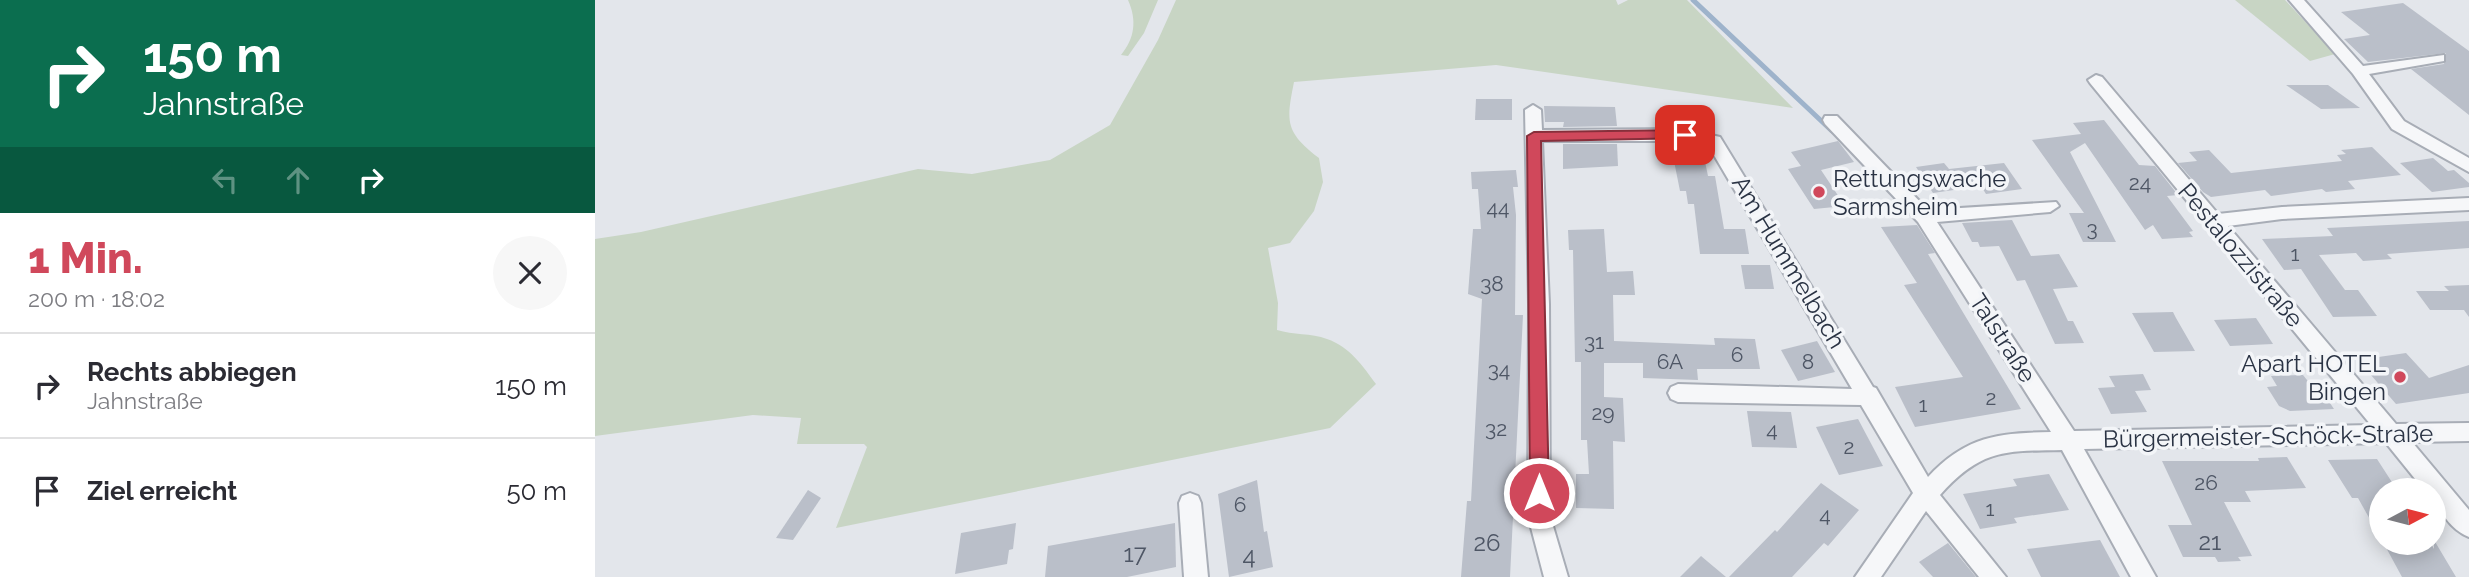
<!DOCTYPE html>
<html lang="de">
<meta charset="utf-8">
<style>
:root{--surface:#fff;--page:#f7f7f7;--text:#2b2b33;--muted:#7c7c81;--line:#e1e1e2;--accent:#d0485b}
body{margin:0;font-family:Raleway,sans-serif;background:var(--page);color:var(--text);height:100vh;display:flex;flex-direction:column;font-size:26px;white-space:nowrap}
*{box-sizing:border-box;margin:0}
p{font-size:23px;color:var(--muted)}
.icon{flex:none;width:38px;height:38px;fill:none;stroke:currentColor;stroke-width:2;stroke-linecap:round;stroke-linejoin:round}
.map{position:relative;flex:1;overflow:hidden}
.drawer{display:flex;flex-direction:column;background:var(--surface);width:595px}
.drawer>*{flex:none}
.top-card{background:#0b6e4f;color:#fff;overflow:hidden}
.needle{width:46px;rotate:83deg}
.fabs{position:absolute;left:1774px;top:478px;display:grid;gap:14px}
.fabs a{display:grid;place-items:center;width:77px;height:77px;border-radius:50%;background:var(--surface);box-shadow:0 4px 18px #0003;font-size:35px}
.pin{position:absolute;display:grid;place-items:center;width:60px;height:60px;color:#fff;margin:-30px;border-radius:14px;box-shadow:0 4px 10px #0006}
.me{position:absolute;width:77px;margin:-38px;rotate:0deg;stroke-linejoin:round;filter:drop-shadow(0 0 5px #0008)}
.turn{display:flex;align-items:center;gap:24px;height:147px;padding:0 28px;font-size:32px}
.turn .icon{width:91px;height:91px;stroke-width:2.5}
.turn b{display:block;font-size:49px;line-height:60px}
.lanes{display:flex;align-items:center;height:66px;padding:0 28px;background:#0003;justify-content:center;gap:35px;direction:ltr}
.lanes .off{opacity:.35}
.round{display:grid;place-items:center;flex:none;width:74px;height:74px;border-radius:37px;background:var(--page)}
.headline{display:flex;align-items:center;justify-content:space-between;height:119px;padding:0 28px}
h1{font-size:42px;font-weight:800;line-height:52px;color:var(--accent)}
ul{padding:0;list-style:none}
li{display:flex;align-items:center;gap:21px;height:105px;padding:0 28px;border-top:2px solid var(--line)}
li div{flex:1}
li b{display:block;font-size:26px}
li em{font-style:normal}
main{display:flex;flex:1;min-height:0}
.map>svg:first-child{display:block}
</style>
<main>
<section class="drawer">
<div class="top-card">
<div class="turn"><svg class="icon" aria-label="right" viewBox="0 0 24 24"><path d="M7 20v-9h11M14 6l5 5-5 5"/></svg><div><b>150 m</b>Jahnstraße</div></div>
<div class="lanes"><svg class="icon off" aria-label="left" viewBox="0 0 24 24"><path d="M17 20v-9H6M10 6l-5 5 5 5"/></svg><svg class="icon off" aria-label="ahead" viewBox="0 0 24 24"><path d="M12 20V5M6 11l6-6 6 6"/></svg><svg class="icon" aria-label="right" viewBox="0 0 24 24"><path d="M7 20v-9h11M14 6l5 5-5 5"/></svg></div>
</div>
<div class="headline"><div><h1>1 Min.</h1><p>200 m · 18:02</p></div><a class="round"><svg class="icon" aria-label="close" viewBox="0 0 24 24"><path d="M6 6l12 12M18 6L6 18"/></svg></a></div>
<ul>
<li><svg class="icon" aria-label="right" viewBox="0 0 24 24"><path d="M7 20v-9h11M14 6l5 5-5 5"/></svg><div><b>Rechts abbiegen</b><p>Jahnstraße</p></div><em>150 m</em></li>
<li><svg class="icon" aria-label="arrive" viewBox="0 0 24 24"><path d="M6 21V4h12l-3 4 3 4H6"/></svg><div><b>Ziel erreicht</b></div><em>50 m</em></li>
</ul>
</section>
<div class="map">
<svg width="1874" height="577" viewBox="0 0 1874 577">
<rect width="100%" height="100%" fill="#e3e6eb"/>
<g fill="#c8d5c4">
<path d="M533 0H563L549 33 533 56 526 55C540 38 542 20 533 0Z"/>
<path d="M581 0H1021L1023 5 1033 0H1092L1198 108 901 65 699 82C691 122 690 132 724 158L728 182 719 211 695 243 673 248 683 303 682 330C698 335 716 333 732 339 755 347 767 365 781 384L735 428 241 528 272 447 269 444H202L206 418 158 415 0 436V239L46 232 323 169 377 174 455 160 515 125 563 40Z"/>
<path d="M1640 0H1690L1740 54 1715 61Z"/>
</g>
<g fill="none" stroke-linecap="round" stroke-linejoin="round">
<path stroke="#9eb3cb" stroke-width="5" d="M1098 0 1237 131"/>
</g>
<g fill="#babfc9">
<path d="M1808 3 1874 51V115L1816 69 1849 64 1851 53 1773 62 1749 39 1775 35 1746 12Z"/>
<path d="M1691 85H1733L1765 108 1726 109Z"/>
<path d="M881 99H917V120H880Z"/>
<path d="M949 106 1020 107 1022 126 968 127 969 122H950Z"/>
<path d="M1509 120 1544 165 1560 166 1583 195 1572 196 1598 231 1594 232 1598 237 1567 239 1558 225 1550 230 1490 143 1475 152 1521 242H1488L1474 213H1489L1437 140 1486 134 1478 123Z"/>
<path d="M1243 141 1259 162 1226 170 1250 206 1219 209 1193 169 1206 166 1196 152Z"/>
<path d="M968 144H1022L1023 166 968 169Z"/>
<path d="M1076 146 1107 147 1113 176H1120L1129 229H1150L1154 254H1105L1099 204H1093L1091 191H1085Z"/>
<path d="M1777 147 1806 175 1753 181 1760 189 1731 192 1727 189 1676 196 1670 190 1616 197 1608 192 1583 163 1602 161 1594 152 1614 150 1636 173 1747 161 1742 155 1751 154 1746 150Z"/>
<path d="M1838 158 1853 171 1859 170 1874 183V187L1837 192 1805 163Z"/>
<path d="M1349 163 1354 169 1409 163 1427 189 1391 194 1386 186 1338 193 1321 167Z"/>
<path d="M921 170 923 187H918L921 215 920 315H928L915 577H866L872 501H876L887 299 873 294 878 229H886L883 189H877L876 172Z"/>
<path d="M1417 220 1436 256 1464 254 1483 287 1458 289 1473 321H1478L1489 343 1460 344 1430 280 1422 281 1404 246 1385 247 1383 242H1377L1367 223Z"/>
<path d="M1874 221V248L1792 254 1797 259 1768 261 1761 253 1724 255 1750 290H1763L1782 316 1738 317 1706 269 1689 270 1667 239 1738 236 1732 228Z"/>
<path d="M1322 225 1340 253 1333 254 1426 409 1320 427 1300 387 1368 377 1309 285 1322 283 1286 227Z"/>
<path d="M1009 229 1012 272 1038 271 1040 295H1018L1019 341 1120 345 1119 338 1160 339 1165 369H1102L1103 380 1048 378V363H1009V397L1028 398 1030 442 1018 441 1019 509 981 508V474H994L992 440H986V362H980L978 250H974L973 230Z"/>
<path d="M1146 265H1175L1179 289H1150Z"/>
<path d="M1874 285V317L1869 310H1835L1821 291H1854L1849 286Z"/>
<path d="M1578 312 1581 318 1600 351 1559 352 1537 313Z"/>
<path d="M1661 318 1678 344 1635 346 1619 320Z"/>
<path d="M1222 341 1240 372 1203 381 1186 350Z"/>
<path d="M1811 353 1834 378 1874 365V393L1801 404 1763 360Z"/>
<path d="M1548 374 1556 390 1540 391 1552 412 1516 414 1503 388 1520 387 1514 376Z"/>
<path d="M1708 375 1716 385H1723L1739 409 1695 411 1684 406 1672 387 1682 386 1676 376Z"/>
<path d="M1152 411 1196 412 1202 448 1157 447Z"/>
<path d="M1263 419 1288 466 1244 475 1221 427Z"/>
<path d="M1692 457 1711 488 1650 491 1656 502H1629L1657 556 1643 557 1646 561 1623 562 1620 557H1588L1573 525H1597L1567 461H1664L1663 458Z"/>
<path d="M1782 459 1802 490H1787V541L1763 498H1757L1733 460Z"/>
<path d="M1454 474 1474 510 1419 518 1422 523 1385 529 1368 494 1422 486 1418 479Z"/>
<path d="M662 480 669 532 672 531 678 567 634 577 623 494Z"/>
<path d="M1226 483 1264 510 1233 546 1229 543 1197 577H1134L1180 530 1182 532Z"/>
<path d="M213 490 226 498 198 540 181 538Z"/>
<path d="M421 523 418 549 414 550 412 564 360 574 366 533Z"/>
<path d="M580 523 581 567 532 577H450L453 546Z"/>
<path d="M1505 540 1525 577H1446L1432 549Z"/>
<path d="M1839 540 1861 577H1807L1788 542H1835L1839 549Z"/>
<path d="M1353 543 1381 577H1338L1324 562Z"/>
<path d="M1106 556 1131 577H1085Z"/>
</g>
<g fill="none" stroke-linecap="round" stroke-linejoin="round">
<g stroke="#a8adb6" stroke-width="4">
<g id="minor">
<path d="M1694 0H1709L1768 66 1849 55V61L1774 74 1809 121 1874 158V172L1797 129 1758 74Z"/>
<path d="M1501 75 1507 77 1623 214 1687 207 1874 198V210L1687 219 1633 226 1801 424 1874 423V441L1817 442 1874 510V537C1857 531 1839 507 1839 490H1829L1791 443 1489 449 1561 577H1536L1467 450C1410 451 1386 449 1345 495L1411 577H1384L1331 511 1286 577H1260L1318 493 1266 405 1083 402 1076 399 1073 393 1076 387 1083 384 1257 389 1113 145 1090 141H947L954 304 955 516 973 577H949L933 516 934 304 930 110 938 105 946 110 947 130 1090 129 1125 137 1278 387 1281 388 1333 477C1371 436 1403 433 1456 432L1323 222 1230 124 1228 120 1230 116H1242L1333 210 1461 202 1464 206 1455 212 1342 222 1479 431 1776 425 1495 83 1493 80Z"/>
<path d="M595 493 603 496 606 503 613 577H589L584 503 587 496Z"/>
</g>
</g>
<use href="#minor" fill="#f6f7f9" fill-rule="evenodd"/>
</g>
<path fill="#d0485b" stroke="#872f3b" stroke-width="2" d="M1090 130 1097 135 1095 138 946 141 954 493 951 499H938L935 493 932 136 939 132Z"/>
<g fill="#d0485b" stroke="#f3f5f8" stroke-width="2.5">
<circle cx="1224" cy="192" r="7"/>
<circle cx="1805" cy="377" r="7"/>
</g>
<g text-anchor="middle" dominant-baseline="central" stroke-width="7" stroke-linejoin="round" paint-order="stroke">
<g font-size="21" fill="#4e5665">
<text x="1545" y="182">24</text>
<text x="903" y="207">44</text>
<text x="1497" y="228">3</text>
<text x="1700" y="253">1</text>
<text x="897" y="283">38</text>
<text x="999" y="341">31</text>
<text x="1142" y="354">6</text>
<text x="1075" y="361">6A</text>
<text x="1213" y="361">8</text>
<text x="904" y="369">34</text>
<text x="1396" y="397">2</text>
<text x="1328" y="404">1</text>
<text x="1008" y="412">29</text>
<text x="901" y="428">32</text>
<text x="1177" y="429">4</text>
<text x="1254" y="446">2</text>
<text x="1611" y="482">26</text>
<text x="645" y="504">6</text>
<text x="1395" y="508">1</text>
<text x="1230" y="514">4</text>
</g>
<g font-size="24" fill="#2a3344" stroke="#f3f5f8" text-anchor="start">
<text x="1238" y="178">Rettungswache<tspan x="1238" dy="28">Sarmsheim</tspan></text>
<text x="1791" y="363" text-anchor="end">Apart HOTEL<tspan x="1791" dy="28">Bingen</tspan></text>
</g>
<g font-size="24" fill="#2a3344" stroke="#f3f5f8">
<text transform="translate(1646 255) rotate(50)">Pestalozzistraße</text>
<text transform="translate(1194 262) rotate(59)">Am Hummelbach</text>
<text transform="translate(1408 338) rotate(57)">Talstraße</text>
<text transform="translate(1673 436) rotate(-1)">Bürgermeister-Schöck-Straße</text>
</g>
<g font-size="24" fill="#4e5665">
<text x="1615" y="541">21</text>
<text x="892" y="542">26</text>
<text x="540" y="553">17</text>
<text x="654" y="555">4</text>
</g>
</g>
</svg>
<div class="fabs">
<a><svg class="needle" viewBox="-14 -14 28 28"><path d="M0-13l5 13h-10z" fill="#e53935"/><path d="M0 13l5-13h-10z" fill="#7c7c81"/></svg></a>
</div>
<div class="pin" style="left:1090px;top:135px;background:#d93025"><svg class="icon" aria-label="arrive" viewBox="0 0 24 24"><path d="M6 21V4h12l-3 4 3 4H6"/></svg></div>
<svg class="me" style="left:944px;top:493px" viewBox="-20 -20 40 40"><circle r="17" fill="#d0485b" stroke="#fff" stroke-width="3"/><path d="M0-11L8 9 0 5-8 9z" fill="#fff"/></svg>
</div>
</main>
